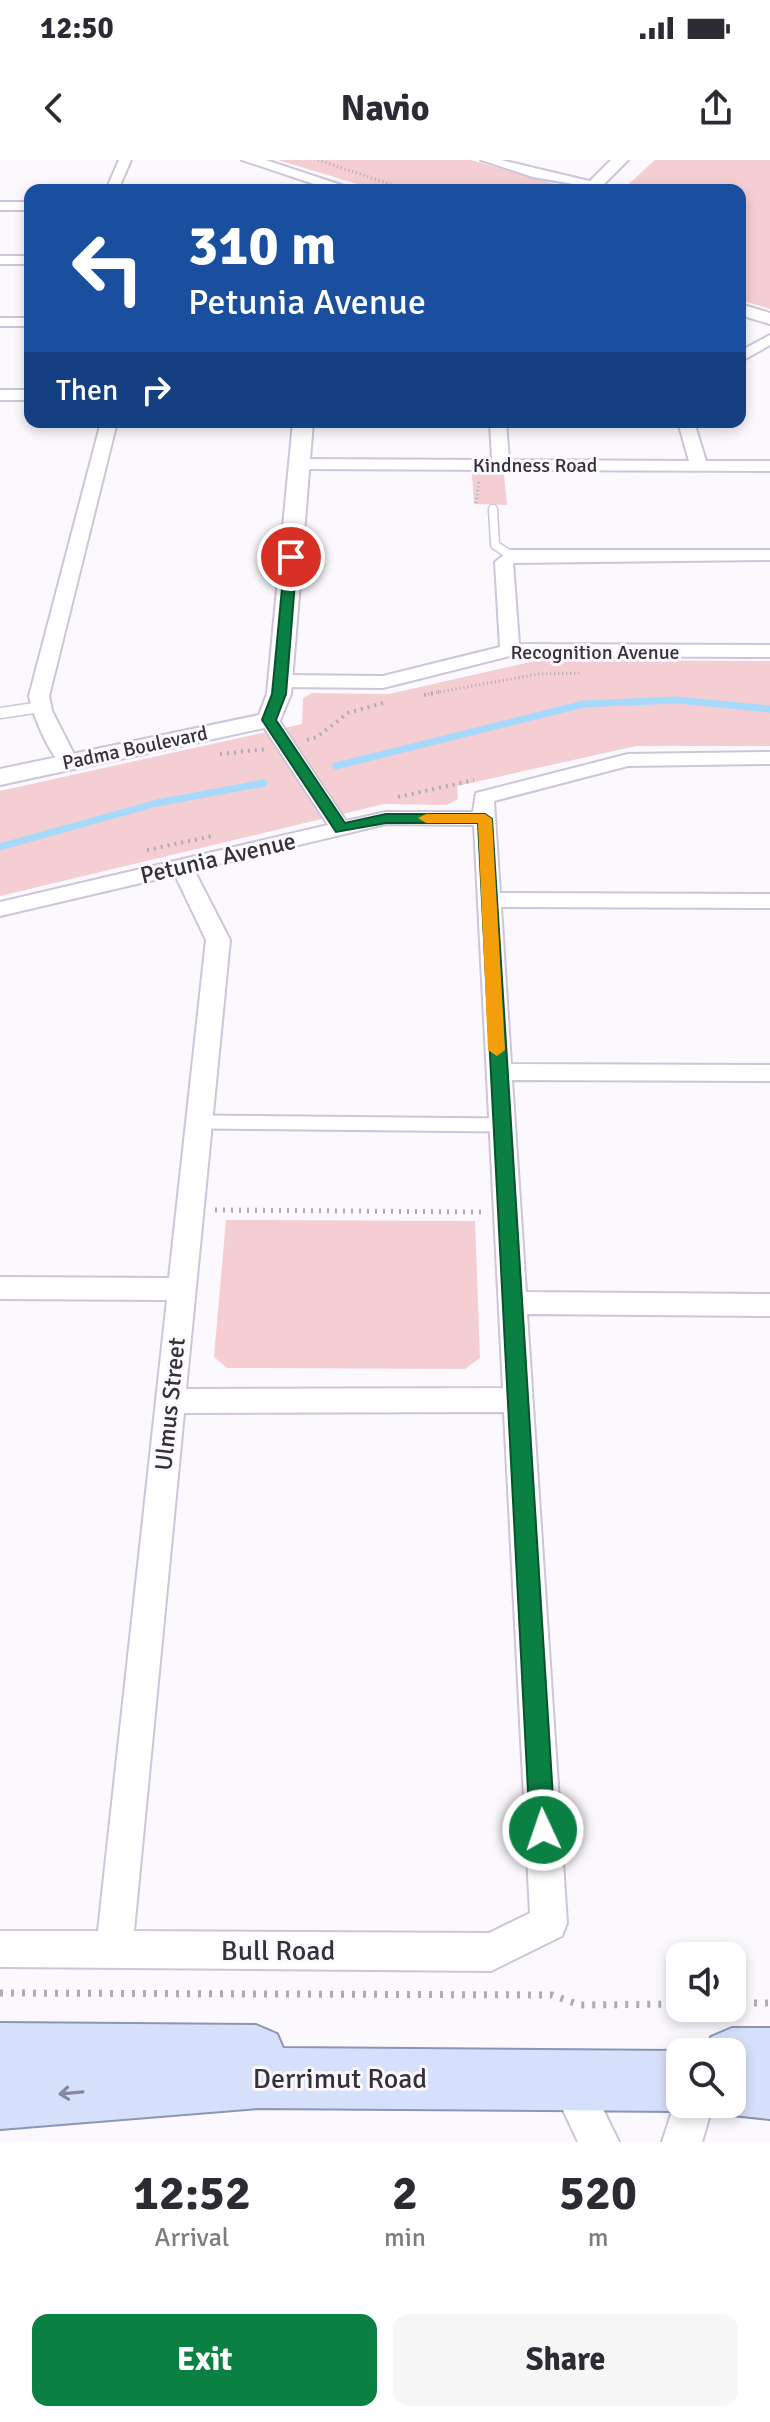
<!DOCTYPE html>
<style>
:root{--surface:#fff;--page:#f7f7f7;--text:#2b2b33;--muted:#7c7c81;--accent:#0b8043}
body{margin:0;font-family:Signika,sans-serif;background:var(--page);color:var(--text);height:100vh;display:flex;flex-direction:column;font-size:30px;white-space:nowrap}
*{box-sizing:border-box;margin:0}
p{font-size:26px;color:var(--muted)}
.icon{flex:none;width:44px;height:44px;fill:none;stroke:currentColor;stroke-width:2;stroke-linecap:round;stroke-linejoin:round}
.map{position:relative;height:1982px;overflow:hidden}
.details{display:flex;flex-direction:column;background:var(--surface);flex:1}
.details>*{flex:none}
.hud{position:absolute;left:24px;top:24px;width:722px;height:244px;border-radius:16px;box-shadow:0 4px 12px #0003;background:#1a4fa0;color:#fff;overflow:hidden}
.fabs{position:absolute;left:666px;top:1782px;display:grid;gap:16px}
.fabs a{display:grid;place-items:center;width:80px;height:80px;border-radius:16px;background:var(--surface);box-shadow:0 4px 12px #0003;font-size:40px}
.pin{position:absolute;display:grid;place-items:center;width:68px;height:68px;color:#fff;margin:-34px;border:4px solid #fff;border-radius:50%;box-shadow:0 2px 8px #0007}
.me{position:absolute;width:88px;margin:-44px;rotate:357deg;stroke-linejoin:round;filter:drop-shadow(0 0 6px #0008)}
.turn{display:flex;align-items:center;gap:28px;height:168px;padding:0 32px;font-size:36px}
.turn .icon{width:104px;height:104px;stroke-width:2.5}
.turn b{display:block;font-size:56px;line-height:68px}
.then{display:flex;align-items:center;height:76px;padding:0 32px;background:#0003;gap:16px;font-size:30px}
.eta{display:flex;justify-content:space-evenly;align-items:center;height:136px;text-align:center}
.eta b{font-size:48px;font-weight:700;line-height:56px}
.primary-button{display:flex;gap:16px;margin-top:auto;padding:16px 32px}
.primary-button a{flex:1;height:92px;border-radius:16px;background:var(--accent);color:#fff;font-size:32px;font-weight:700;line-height:92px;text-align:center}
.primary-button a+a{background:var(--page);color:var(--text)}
.status{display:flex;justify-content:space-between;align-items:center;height:56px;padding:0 40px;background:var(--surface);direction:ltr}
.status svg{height:22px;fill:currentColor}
header{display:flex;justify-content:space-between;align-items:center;height:104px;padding:0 32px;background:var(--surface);font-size:36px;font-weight:700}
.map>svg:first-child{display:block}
</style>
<div class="status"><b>12:50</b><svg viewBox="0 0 49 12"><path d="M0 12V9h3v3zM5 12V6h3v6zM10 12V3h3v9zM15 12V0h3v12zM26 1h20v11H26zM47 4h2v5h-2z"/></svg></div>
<header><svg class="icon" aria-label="back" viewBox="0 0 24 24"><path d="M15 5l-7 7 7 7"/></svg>Navio<svg class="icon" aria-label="share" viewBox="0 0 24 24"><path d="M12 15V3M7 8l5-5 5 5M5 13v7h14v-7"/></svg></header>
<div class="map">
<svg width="770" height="1982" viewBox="0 0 770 1982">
<rect width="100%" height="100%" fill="#fbf9fd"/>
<g fill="#f5ced3">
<path d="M278 0H471L569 28 377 30Z"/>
<path d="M655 0H770V149L740 140V30H622Z"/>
<path d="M472 314H504L507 345 474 344Z"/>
<path d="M539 500 770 501V586H636L457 626 458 639 447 645 384 644 0 736V631L302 564 303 538 312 533 389 534Z"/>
<path d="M226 1060 475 1061 480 1198 465 1209 227 1208 214 1197Z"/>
</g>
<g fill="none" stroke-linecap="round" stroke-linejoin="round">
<g stroke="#a5dafd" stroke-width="7">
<path d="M336 606 584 544 677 540 770 549"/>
<path d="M0 687 157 643 264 623"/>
</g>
<g stroke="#cdc5d8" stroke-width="11">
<path id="service-far2" d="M493 349 495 385 510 395"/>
</g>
<g stroke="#cdc5d8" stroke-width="13">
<path id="service-far1" d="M0 553 41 547"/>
</g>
<g stroke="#cdc5d8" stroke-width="17">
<path id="service" d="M199 962 501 965"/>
</g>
<g stroke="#cdc5d8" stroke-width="4">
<g id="minor">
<path d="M119 0H131L118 30H106Z"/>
<path d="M481 0H501L602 24 596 28 533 17Z"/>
<rect x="0" y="42" width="30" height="8"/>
<rect x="0" y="96" width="30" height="8"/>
<rect x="0" y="158" width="30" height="8"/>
<path d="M770 175V185L740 202V191Z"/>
<rect x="0" y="230" width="30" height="10"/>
<path d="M101 262H117L49 536 52 551 78 602 68 608C52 604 32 553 29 536Z"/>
<path d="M490 262H506L509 300 689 301 678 262H694L706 301H770V311L299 309 291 304 299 299 492 300Z"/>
<path d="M510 390H770V400L513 403 519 484 770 485V497L510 496 383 528 280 527 270 521 280 515 383 516 500 487 495 402Z"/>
<path d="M269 554 276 556 346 661 386 652H473L476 633 628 594 770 592V604L628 606 494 641 500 733 770 734V748L501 747 511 904 770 905V921L512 920 526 1132 770 1134V1156L527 1154 567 1763 562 1776 491 1811 0 1807V1771H98L167 1140 0 1139V1117L169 1118 206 780 175 715 0 756V742L328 665 259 560ZM386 664 474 665 503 1228 186 1229 230 780 194 710ZM504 1252 530 1753 489 1773 134 1771 184 1253Z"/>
<path d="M567 1899 581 1904 619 1982H578L548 1918 553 1904Z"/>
<path d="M679 1930 680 1944H713L702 1982H662Z"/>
</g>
</g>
<g stroke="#cdc5d8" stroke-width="4">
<g id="tertiary">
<path d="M242 0H266L356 30H332Z"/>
<path d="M611 0H628L598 30H581Z"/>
<path d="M740 144 770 153V164L740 155Z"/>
<path d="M293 262H313L291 534 278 565 0 625V609L259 555 267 534Z"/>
</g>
</g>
<g stroke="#8c95b6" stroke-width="4">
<g id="primary">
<path d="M0 1863 256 1865 277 1874 283 1888 680 1891V1944H697L680 1951 258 1948 0 1969Z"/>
<path d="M732 1868H770V1959L732 1955 711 1946 732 1944V1892H705L711 1877Z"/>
</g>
</g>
<g stroke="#aeacb2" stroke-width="3" stroke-dasharray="1 3" stroke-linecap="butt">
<path d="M318 0 408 30"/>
<path d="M476 343 479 322"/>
<path d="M428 534 539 514 580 513"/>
</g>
<g stroke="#aeacb2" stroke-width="4" stroke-dasharray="2 5" stroke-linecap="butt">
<path d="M424 535 439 532"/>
<path d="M307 580 317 577 348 553 383 543"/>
<path d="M220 594 266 589"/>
<path d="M398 637 474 620"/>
<path d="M147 690 212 676"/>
</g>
<path stroke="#aeacb2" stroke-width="5" stroke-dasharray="2 6" stroke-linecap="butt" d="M215 1050 481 1052"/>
<g stroke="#aeacb2" stroke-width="7" stroke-dasharray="3 8" stroke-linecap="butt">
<path d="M0 1833 552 1835 580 1845 680 1844"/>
<path d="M732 1843H770"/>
</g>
<use href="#service-far2" stroke="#fff" stroke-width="8"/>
<use href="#service-far1" stroke="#fff" stroke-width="10"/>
<use href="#service" stroke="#fff" stroke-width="13"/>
<use href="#minor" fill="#fff" fill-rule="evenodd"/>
<use href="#tertiary" fill="#fff" fill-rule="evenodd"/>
<use href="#primary" fill="#d7e0fb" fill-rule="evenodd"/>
</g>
<defs><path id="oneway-shaft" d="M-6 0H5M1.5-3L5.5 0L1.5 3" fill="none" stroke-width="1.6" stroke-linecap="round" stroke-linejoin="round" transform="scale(2)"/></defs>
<use stroke="#86889a" href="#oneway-shaft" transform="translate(71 1933) rotate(175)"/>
<path fill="#0b8043" stroke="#07532c" stroke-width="2" d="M291 393 297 397 286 534 276 560 345 663 386 654H485L492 659 555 1670 552 1679 543 1682 534 1679 530 1670 478 663H386L336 672 262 560 272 534 285 397Z"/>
<path fill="#f59e0b" d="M485 654 492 659 505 890 497 896 488 890 478 663H426L418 658 426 654Z"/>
<g text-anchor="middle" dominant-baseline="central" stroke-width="6" stroke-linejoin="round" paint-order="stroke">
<g font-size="20" fill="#343139" stroke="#fbf9fd">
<text x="535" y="305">Kindness Road</text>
<text x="595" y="492">Recognition Avenue</text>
<text transform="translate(135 588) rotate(-12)">Padma Boulevard</text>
</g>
<g font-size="24" fill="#343139" stroke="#fbf9fd">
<text transform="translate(218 698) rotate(-13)">Petunia Avenue</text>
<text transform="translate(170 1244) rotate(-84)">Ulmus Street</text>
</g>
<g font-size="28" fill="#343139" stroke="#fbf9fd">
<text x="278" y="1791">Bull Road</text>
<text x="340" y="1919">Derrimut Road</text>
</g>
</g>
</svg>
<div class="fabs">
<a><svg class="icon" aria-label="sound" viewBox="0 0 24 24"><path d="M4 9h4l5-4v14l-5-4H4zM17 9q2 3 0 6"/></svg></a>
<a><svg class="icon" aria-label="search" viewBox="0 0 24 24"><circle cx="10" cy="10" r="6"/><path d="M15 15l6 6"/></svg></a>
</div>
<div class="pin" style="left:291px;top:397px;background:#d93025"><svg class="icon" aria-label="arrive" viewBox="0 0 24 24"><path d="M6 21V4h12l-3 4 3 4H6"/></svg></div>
<svg class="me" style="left:543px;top:1670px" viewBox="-20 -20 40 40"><circle r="17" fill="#0b8043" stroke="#fff" stroke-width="3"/><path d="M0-11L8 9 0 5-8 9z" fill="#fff"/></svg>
<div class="hud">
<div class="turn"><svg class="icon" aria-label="left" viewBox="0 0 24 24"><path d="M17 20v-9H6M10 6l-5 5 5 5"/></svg><div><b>310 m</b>Petunia Avenue</div></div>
<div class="then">Then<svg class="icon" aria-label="right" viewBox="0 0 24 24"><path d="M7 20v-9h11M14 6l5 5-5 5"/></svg></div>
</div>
</div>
<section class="details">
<div class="eta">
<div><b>12:52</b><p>Arrival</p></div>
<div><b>2</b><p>min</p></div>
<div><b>520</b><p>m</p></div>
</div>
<div class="primary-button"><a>Exit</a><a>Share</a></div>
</section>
